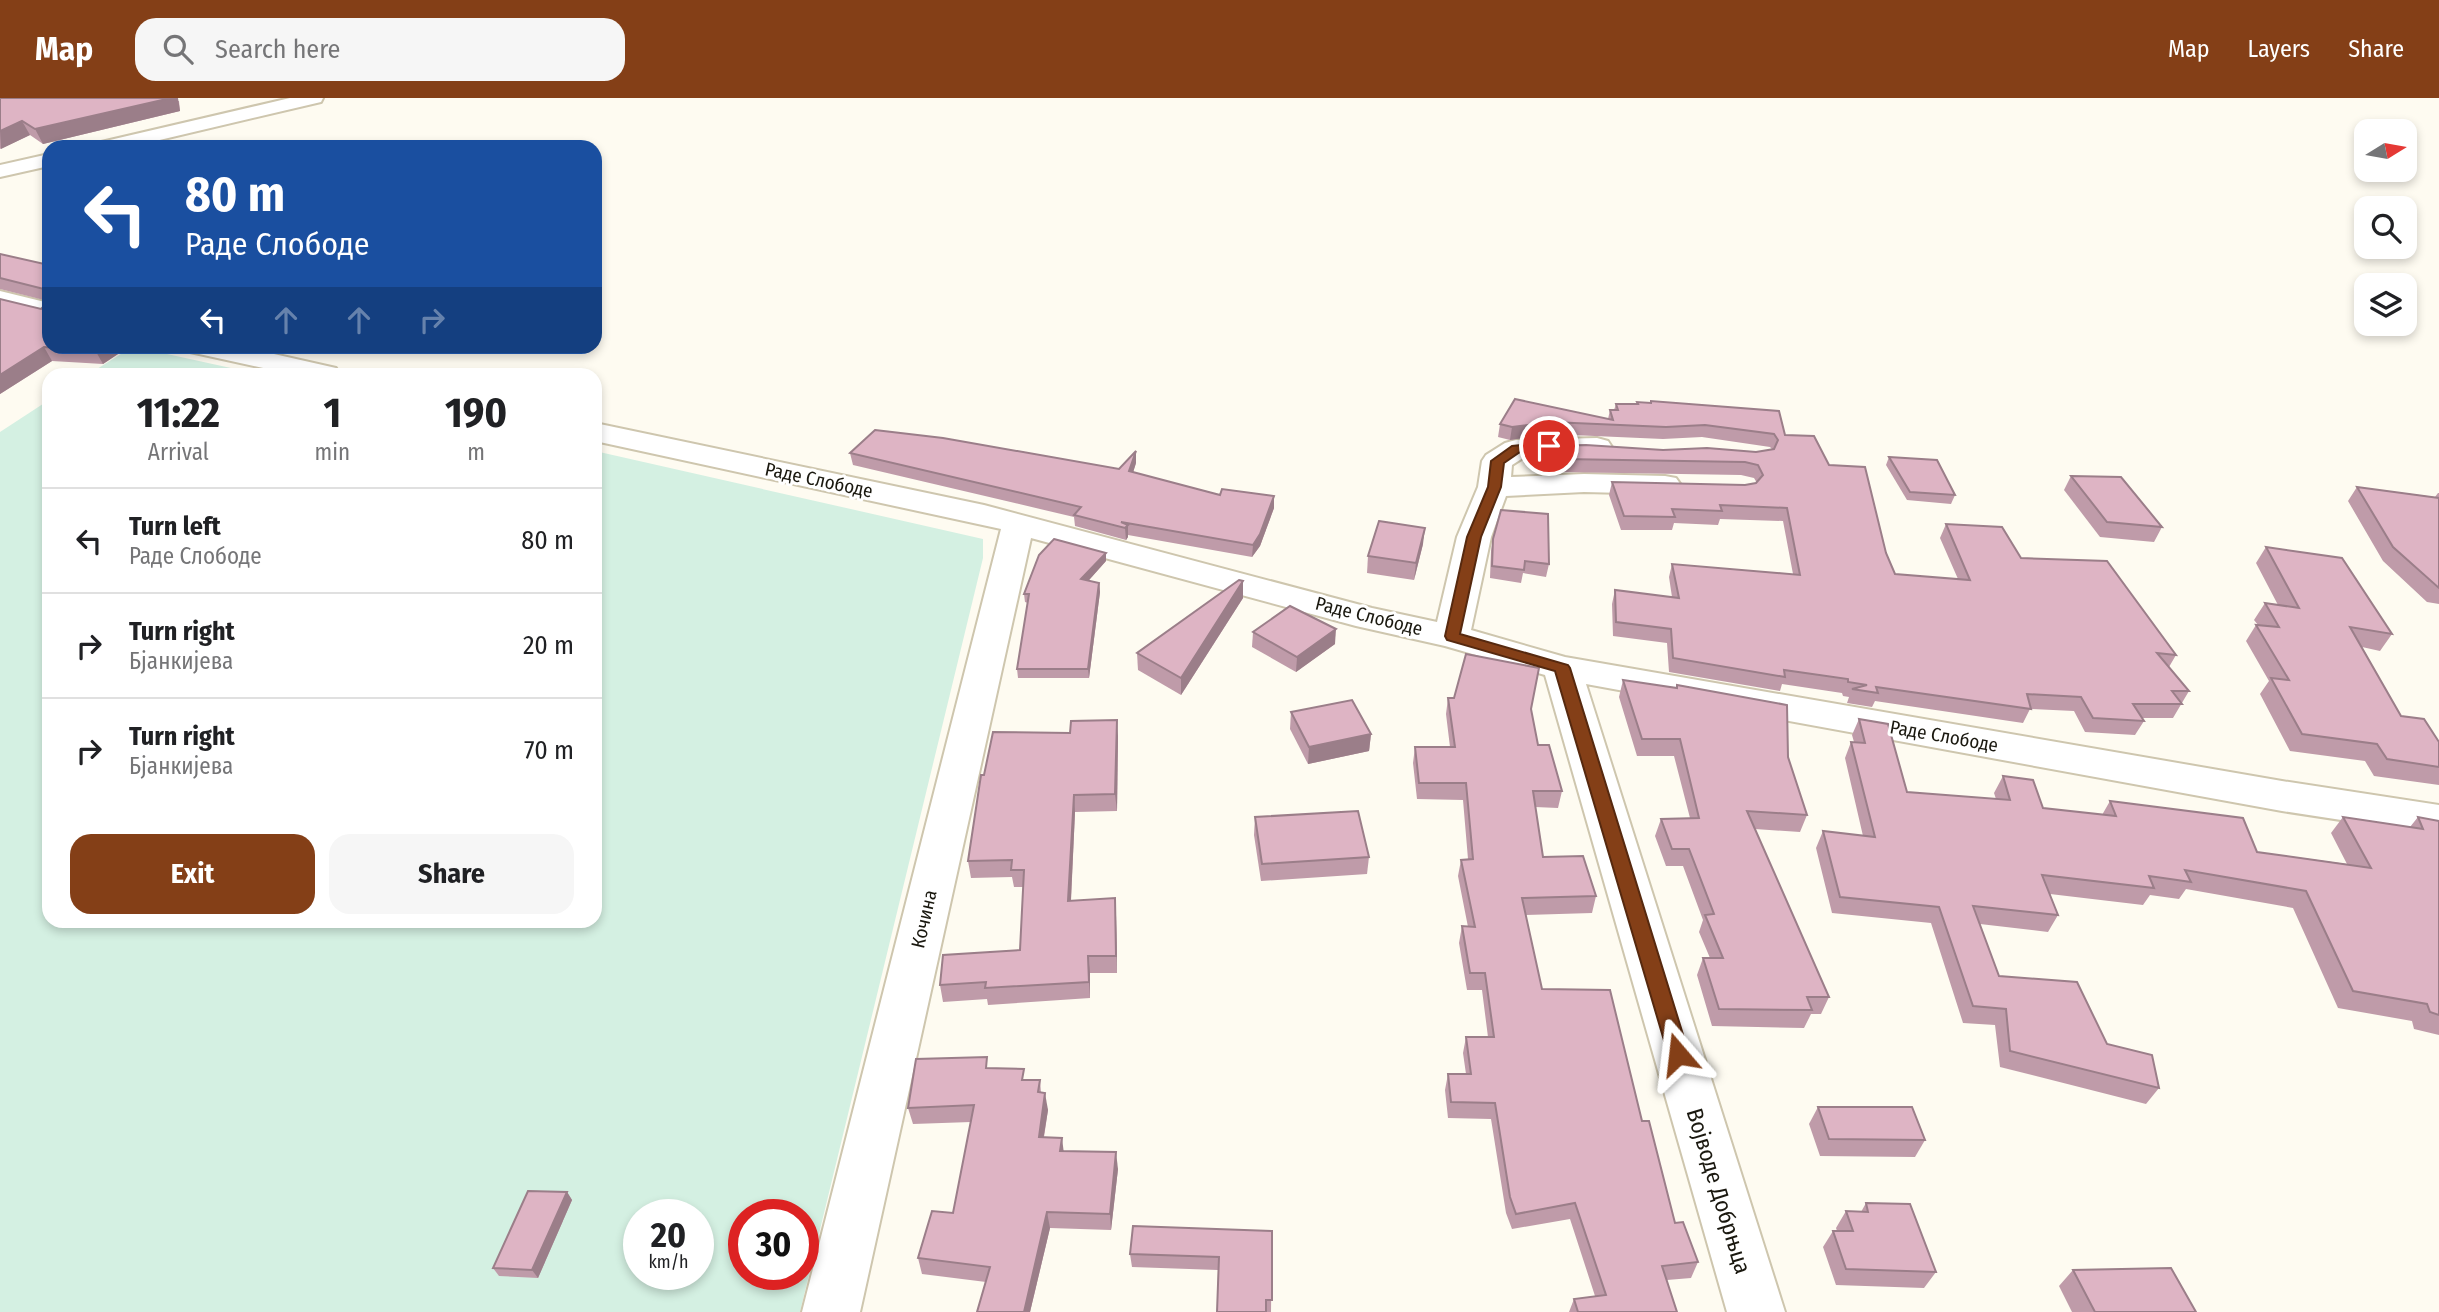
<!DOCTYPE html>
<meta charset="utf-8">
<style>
:root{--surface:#fff;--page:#f6f6f6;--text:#202124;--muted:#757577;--line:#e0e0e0;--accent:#843f17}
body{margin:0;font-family:"Fira Sans Condensed",sans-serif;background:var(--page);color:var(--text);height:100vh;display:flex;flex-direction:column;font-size:26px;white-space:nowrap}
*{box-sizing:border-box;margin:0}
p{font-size:23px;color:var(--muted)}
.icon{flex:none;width:38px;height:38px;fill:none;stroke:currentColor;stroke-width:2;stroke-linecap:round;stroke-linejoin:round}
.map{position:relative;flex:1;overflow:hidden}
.panel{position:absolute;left:42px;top:270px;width:560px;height:560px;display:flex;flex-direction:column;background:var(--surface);border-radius:21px;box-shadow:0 4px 10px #0003}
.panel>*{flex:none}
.hud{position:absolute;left:42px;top:42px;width:560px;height:214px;border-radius:21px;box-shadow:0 4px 10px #0003;background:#1a4fa0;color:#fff;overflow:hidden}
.needle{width:46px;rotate:79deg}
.tools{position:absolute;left:2354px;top:21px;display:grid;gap:14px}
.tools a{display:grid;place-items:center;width:63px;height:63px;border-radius:14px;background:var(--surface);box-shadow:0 4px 10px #0003;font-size:35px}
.speed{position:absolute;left:623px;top:1101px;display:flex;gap:14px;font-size:35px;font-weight:700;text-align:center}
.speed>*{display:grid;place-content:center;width:91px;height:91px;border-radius:50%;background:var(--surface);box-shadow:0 4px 10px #0003;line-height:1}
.speed small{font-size:18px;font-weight:400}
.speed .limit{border:10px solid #d22;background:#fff;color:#111}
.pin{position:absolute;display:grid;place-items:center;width:60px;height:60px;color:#fff;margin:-30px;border:4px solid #fff;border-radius:50%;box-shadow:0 2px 7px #0007}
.me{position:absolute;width:77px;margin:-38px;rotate:343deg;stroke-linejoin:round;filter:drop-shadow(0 0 5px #0008)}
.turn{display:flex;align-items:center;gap:24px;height:147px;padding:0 28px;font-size:32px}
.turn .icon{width:91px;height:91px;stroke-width:2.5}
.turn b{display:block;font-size:49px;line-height:60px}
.lanes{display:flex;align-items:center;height:66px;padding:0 28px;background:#0003;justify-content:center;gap:35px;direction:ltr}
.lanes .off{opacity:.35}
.eta{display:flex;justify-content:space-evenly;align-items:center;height:119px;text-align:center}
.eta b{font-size:42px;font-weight:700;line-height:49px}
.primary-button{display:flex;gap:14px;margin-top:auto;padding:14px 28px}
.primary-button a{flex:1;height:80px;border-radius:21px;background:var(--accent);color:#fff;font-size:28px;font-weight:700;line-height:80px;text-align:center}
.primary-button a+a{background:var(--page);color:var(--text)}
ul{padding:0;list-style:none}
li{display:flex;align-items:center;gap:21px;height:105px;padding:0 28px;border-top:2px solid var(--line)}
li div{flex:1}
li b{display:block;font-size:26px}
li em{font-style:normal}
header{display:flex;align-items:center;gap:42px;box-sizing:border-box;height:98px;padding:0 35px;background:var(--accent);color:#fff}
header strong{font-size:33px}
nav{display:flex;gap:38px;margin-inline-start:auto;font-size:24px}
.search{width:490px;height:63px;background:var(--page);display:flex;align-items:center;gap:18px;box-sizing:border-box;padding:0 24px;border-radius:21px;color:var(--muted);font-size:26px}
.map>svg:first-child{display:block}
</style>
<header>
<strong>Map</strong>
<div class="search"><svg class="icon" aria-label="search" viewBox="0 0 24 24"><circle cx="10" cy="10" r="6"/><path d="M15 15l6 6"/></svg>Search here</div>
<nav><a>Map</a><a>Layers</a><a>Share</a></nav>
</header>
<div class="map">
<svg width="2439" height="1214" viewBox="0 0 2439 1214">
<rect width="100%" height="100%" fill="#fefbf1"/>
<g fill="#d4f0e2" fill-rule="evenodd">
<path d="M132 249H135L258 276H89Z"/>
<path d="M49 302V822H595V353L983 441V460L800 1214H0V334ZM639 1116H698V1176H639ZM744 1116H803V1176H744Z"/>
</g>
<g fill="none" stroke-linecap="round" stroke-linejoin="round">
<g stroke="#cec6ae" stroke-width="4">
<g id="minor">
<path d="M290 0H323L321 4 130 49H94L97 45Z"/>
<path d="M49 56V68L0 79V67Z"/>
<path d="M0 193 49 205V221L0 209Z"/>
<path d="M186 248H238L336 270 340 276H291L190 254Z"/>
<path d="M595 325 984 407 1372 510 1437 524 1457 439 1478 389 1482 363 1486 357 1505 345 1516 342 1597 340 1608 343 1612 349 1608 355 1523 360 1512 367 1511 379 1584 376 1665 378 1676 380 1681 387 1676 394 1665 396 1584 394 1506 398 1491 439 1471 532 1565 559 2282 683 2439 707V737L2282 713 1586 586 1785 1214H1727L1545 577 1445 548 1356 528 1031 440 860 1214H802L1001 431 595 343Z"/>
</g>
</g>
<use href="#minor" fill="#fff" fill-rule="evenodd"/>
</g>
<g fill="#bf9ba9">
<path d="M0 0 179 3 180 13 43 46 30 37 0 51Z"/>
<path d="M0 156 130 248 103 266 52 263 0 296V201L41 211 44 208V202L0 191Z"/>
<path d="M1651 303 1785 337 1829 367 1886 455 1895 476 1958 481 1940 440 1946 426 2021 460 2176 557 2169 569 2189 593 2173 620H2142L2144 623 2135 637 2085 634 2074 613 2030 611 2023 625 1875 603 1872 609 1847 605 1849 599 1843 598 1842 595 1782 586 1780 593 1669 574 1667 545 1613 538 1612 506 1615 492 1672 499 1669 479 1672 466 1793 476 1783 423 1720 421 1718 427 1674 425 1672 432H1621L1609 397 1612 384 1745 387 1757 385 1754 380 1741 377 1560 374 1556 365H1544L1543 361 1545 348 1756 354 1772 351 1770 349 1702 339 1663 341 1549 336 1510 342 1498 339 1500 326 1608 321 1610 312H1614L1616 306H1637V304L1650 305Z"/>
<path d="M850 355 1119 371 1136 365 1133 374 1220 397 1274 410 1260 448 1252 459 1128 437V439L1126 442 1075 428 1074 419 853 367Z"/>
<path d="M1889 359 1955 397 1951 406 1907 402 1886 367Z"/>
<path d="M2071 378 2162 429 2154 444 2100 439 2064 392Z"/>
<path d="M2357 389 2435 399 2438 395H2439V506L2427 504 2383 463 2348 403Z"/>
<path d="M1493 441 1549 466 1546 479 1523 475 1521 485 1490 480 1491 453Z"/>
<path d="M1423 446 1414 482 1367 475 1368 458Z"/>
<path d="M2266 449 2392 536 2380 553 2362 549 2401 618 2439 644V687L2374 678 2365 663 2290 653 2260 596 2269 583 2246 543 2256 527H2258L2254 522 2265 505 2278 507 2256 465Z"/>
<path d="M1106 463 1088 483 1099 485 1100 494 1089 580H1018L1017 571 1028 505 1025 504 1024 496Z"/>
<path d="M1243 483V500L1181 597 1138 572 1137 555Z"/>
<path d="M1253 534 1335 546 1296 574 1252 549Z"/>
<path d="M1623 582 1676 590 1677 587 1788 659 1807 717 1800 734 1755 731 1829 899 1821 916H1811L1804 930 1712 928 1697 877 1703 860H1710L1699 834 1703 822 1683 768H1666L1655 738 1661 721 1690 720 1674 658H1637L1619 599Z"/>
<path d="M1448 600 1538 647 1562 693 1558 710 1535 709 1543 759 1596 798 1592 815 1526 817 1542 891 1642 1023 1675 1125 1698 1164 1691 1180 1667 1182 1677 1214H1569L1574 1201 1595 1198 1570 1121 1512 1131 1506 1115 1491 1021 1448 1020 1445 992 1448 976H1466L1463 955 1466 939H1488L1482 892H1467L1459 845 1462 828 1468 829 1458 778 1461 762 1468 761 1463 702 1417 701 1413 665 1415 649H1450L1446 616Z"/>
<path d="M1291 614 1371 636 1369 653 1308 666 1290 631Z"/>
<path d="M1859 621 1907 694 1996 701 1994 695 2003 678 2043 710 2102 717 2110 703 2257 754 2347 766 2331 735 2343 719 2410 729 2418 719 2439 723V937L2414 931 2412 923 2338 910 2293 810 2186 791 2179 801 2150 797 2143 807 2050 796 2058 817 2048 834 1980 826 1999 878 2107 946 2159 990 2146 1006 2000 969 1995 927 1963 925 1931 825 1832 815 1816 750 1823 733 1863 738 1845 660 1851 644H1854L1852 637Z"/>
<path d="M1118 638 1117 713 1075 714 1071 803 1116 817 1117 875H1090V900L988 907 987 901 943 904 940 887 1020 852 1023 789H1014L1012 779 971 780 968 763 984 677Z"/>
<path d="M1255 719 1369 759 1367 776 1261 783 1254 737Z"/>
<path d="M989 970 1026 982H1040L1041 995 1048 1012 1044 1039 1064 1053 1118 1071 1111 1132 1050 1130 1030 1214H977L986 1184 922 1176 918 1160 953 1115 971 1024 913 1026 908 1010Z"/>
<path d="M1818 1009 1925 1042 1915 1059 1820 1058 1809 1026Z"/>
<path d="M567 1094 572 1102 538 1180 499 1178 493 1170Z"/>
<path d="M1866 1105 1936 1174 1924 1190 1836 1187 1823 1149 1833 1133H1837L1836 1130 1846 1113 1861 1114Z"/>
<path d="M1272 1133 1271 1214H1217L1218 1172 1132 1169 1130 1156Z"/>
<path d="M2073 1172 2196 1214H2072L2059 1188Z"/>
</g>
<g fill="#9b7e89">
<path d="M171 0H178L180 13 43 46 35 31Z"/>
<path d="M22 23 30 37 1 51 0 33Z"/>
<path d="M101 248H130L103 266 95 252Z"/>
<path d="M44 249 52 263 0 296V277Z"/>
<path d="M1551 324 1549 336 1510 342 1512 329Z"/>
<path d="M1136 353V365L1130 384 1129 373Z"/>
<path d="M1274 398V410L1260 448 1252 459 1253 447Z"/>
<path d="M1128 427V439L1126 442 1125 430Z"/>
<path d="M1425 430 1423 446 1414 482 1416 465Z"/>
<path d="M1106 455V463L1082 490 1081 481Z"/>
<path d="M1243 483V500L1181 597V580Z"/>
<path d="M1099 485 1100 494 1089 580 1088 571Z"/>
<path d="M1336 531 1335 546 1296 574 1297 559Z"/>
<path d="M1117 622 1118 638 1117 713 1115 696Z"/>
<path d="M1371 636 1369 653 1308 666 1309 649Z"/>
<path d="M1074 697 1075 714 1070 820 1068 803Z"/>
<path d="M1115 800 1116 817 1117 875 1116 858Z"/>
<path d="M1088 858 1090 875V900L1089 884Z"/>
<path d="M1045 995 1048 1012 1041 1055 1039 1039Z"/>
<path d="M1062 1040 1064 1056 1060 1053Z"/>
<path d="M1116 1054 1118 1071 1111 1132 1110 1116Z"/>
<path d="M567 1094 572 1102 538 1180 532 1172Z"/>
<path d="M1047 1114 1050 1130 1030 1214H1024Z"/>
</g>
<g fill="#deb4c4" stroke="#9b7e89" stroke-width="2">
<path d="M0 0H171L35 31 22 23 0 33Z"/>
<path d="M0 156 49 167V248H101L95 252 44 249 0 277V201L41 211 44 208V191L0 180Z"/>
<path d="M1515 301 1613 322 1610 312H1618L1616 306H1638L1637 304 1651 305V303L1779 313 1785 337 1814 338 1829 367 1865 369 1886 455 1895 476 1970 482 1946 426 2002 429 2021 460 2107 463 2176 557 2157 555 2189 593H2172L2182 606H2133L2144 623 2093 620 2081 599 2027 596 2031 611 1876 589 1878 595 1852 591 1867 587 1848 584V581L1784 572 1785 579 1673 560 1671 531 1616 524 1615 492 1679 500 1672 466 1800 477 1787 410 1720 407 1722 413 1672 411 1675 419 1624 418 1612 384 1745 387 1756 385 1763 377 1758 367 1745 364 1562 361 1558 352H1547L1545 348 1586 347 1663 352 1707 350 1756 354 1774 351 1778 342 1774 336 1705 327 1666 329 1551 324 1512 329 1500 326Z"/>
<path d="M875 332 943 340 1119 371 1136 353 1129 373 1220 397 1222 391 1274 398 1260 436 1253 447 1121 424 1128 427 1125 430 1074 417 1081 409 850 355Z"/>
<path d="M1889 359 1937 362 1955 397 1910 394Z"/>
<path d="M2071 378 2121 379 2162 429 2107 424Z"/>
<path d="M2357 389 2439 400V490L2393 449Z"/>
<path d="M1501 412 1548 416 1549 466 1525 463 1524 472 1492 468 1493 441Z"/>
<path d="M1379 423 1425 430 1416 465 1368 458Z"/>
<path d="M1054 441 1106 455 1081 481 1099 485 1088 571H1017L1029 496H1024L1039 457Z"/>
<path d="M2266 449 2342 460 2392 536 2350 529 2401 618 2424 621 2439 644V669L2387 661 2377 646 2302 636 2271 580 2289 582 2256 527 2279 529 2265 505 2299 510Z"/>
<path d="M1239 482 1243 483 1181 580 1137 555Z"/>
<path d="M1290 508 1336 531 1297 559 1253 534Z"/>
<path d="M1466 556 1539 570 1531 611 1538 647H1549L1562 693H1533L1543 759 1583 758 1596 798 1522 800 1542 891 1610 892 1642 1023H1649L1675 1125 1683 1124 1698 1164 1662 1168 1677 1214H1578L1574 1201 1606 1197 1575 1105 1516 1116 1510 1099 1495 1005 1451 1004 1448 976H1471L1466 939H1494L1485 875H1470L1462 828 1475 829 1461 762 1473 761 1466 685H1419L1415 649H1455L1448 600H1454Z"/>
<path d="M1623 582 1677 590V587L1787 607 1788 659 1807 717 1747 713 1829 899H1807L1812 912 1719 911 1703 860H1723L1705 817 1714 816 1689 751H1672L1661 721 1699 720 1680 641H1642Z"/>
<path d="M1352 602 1371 636 1309 649 1291 614Z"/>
<path d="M1859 621 1888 626 1907 694 2010 702 2003 678 2033 682 2043 710 2116 718 2110 703 2243 720 2257 754 2371 770 2343 719 2423 731 2418 719 2439 723V917L2430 914 2427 906 2353 893 2306 793 2185 772 2191 784 2149 778 2154 790 2042 777 2058 817 1973 808 1999 878 2077 884 2107 946 2152 957 2159 990 2010 953 2006 911 1973 908 1939 809 1840 799 1823 733 1875 739 1851 644 1865 645Z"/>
<path d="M1117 622 1115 696 1074 697 1068 803 1115 800 1116 858H1088L1089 884 985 890 986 884 940 887 943 857 1020 852 1024 772H1011L1012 762 968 763 981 677H984L993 634 1070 635 1071 623Z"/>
<path d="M1358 713 1369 759 1262 766 1255 719Z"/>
<path d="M987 959 986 970 1024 971 1022 982H1040L1038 994 1045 995 1039 1039 1062 1040 1060 1053 1116 1054 1110 1116 1047 1114 1024 1214H977L990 1169 918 1160 932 1113 953 1115 974 1007 908 1010 916 961Z"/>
<path d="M1818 1009H1912L1925 1042 1829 1041Z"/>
<path d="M528 1093 567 1094 532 1172 493 1170Z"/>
<path d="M1866 1105 1910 1106 1936 1174 1846 1171 1833 1133H1853L1846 1113 1868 1114Z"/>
<path d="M1133 1128 1272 1133V1202H1266V1214H1217L1219 1159 1130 1156Z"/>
<path d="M2171 1170 2196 1214H2095L2073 1172Z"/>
</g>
<path fill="#843f17" stroke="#56290f" stroke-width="2" d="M1549 344 1555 348 1554 351 1520 354 1504 365 1501 389 1481 439 1460 536 1568 567 1570 570 1689 956 1686 963 1678 965 1671 963 1668 956 1555 573 1447 542 1445 538 1467 439 1488 389 1491 363 1512 348Z"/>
<g text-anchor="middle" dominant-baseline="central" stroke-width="6" stroke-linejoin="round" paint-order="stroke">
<g font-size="19" fill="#1a180f" stroke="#fff">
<text transform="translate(819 382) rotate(12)">Раде Слободе</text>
<text transform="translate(1369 518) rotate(14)">Раде Слободе</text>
<text transform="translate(1944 638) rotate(10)">Раде Слободе</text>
<text transform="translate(924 821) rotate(-77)">Кочина</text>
</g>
<g font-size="23" fill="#1a180f" stroke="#fff">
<text transform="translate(1719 1093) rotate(73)">Војводе Добрњца</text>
</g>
</g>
</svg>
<div class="tools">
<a><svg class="needle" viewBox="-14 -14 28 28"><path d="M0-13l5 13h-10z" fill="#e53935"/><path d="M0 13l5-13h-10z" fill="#757577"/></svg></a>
<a><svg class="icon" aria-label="search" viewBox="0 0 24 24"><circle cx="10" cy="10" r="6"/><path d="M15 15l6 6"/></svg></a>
<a><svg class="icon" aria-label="layers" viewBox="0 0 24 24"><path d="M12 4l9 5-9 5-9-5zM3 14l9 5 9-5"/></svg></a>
</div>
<div class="speed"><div>20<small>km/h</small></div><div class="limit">30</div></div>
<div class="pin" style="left:1549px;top:348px;background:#d93025"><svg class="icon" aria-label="arrive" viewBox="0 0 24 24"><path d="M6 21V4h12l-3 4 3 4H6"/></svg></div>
<svg class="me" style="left:1678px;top:956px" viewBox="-20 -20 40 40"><path d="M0-17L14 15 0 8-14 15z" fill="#843f17" stroke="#fff" stroke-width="4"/></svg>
<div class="hud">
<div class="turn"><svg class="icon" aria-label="left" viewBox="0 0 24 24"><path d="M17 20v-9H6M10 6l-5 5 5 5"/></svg><div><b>80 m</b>Раде Слободе</div></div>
<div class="lanes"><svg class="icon" aria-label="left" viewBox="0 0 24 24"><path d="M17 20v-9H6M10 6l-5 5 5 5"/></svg><svg class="icon off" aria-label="ahead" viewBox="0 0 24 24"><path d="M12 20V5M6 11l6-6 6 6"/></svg><svg class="icon off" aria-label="ahead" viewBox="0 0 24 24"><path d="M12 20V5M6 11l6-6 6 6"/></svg><svg class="icon off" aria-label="right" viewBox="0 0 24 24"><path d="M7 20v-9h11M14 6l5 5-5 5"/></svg></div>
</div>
<section class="panel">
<div class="eta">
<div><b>11:22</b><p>Arrival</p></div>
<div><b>1</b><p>min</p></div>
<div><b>190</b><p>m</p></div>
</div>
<ul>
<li><svg class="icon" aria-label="left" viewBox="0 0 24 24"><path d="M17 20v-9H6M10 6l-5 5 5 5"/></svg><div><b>Turn left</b><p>Раде Слободе</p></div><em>80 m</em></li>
<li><svg class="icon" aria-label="right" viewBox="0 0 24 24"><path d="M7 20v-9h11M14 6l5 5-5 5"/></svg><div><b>Turn right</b><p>Бјанкијева</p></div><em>20 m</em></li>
<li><svg class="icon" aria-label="right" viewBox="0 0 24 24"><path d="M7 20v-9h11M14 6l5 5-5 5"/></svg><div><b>Turn right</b><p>Бјанкијева</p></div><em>70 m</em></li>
</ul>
<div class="primary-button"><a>Exit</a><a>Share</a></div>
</section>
</div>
